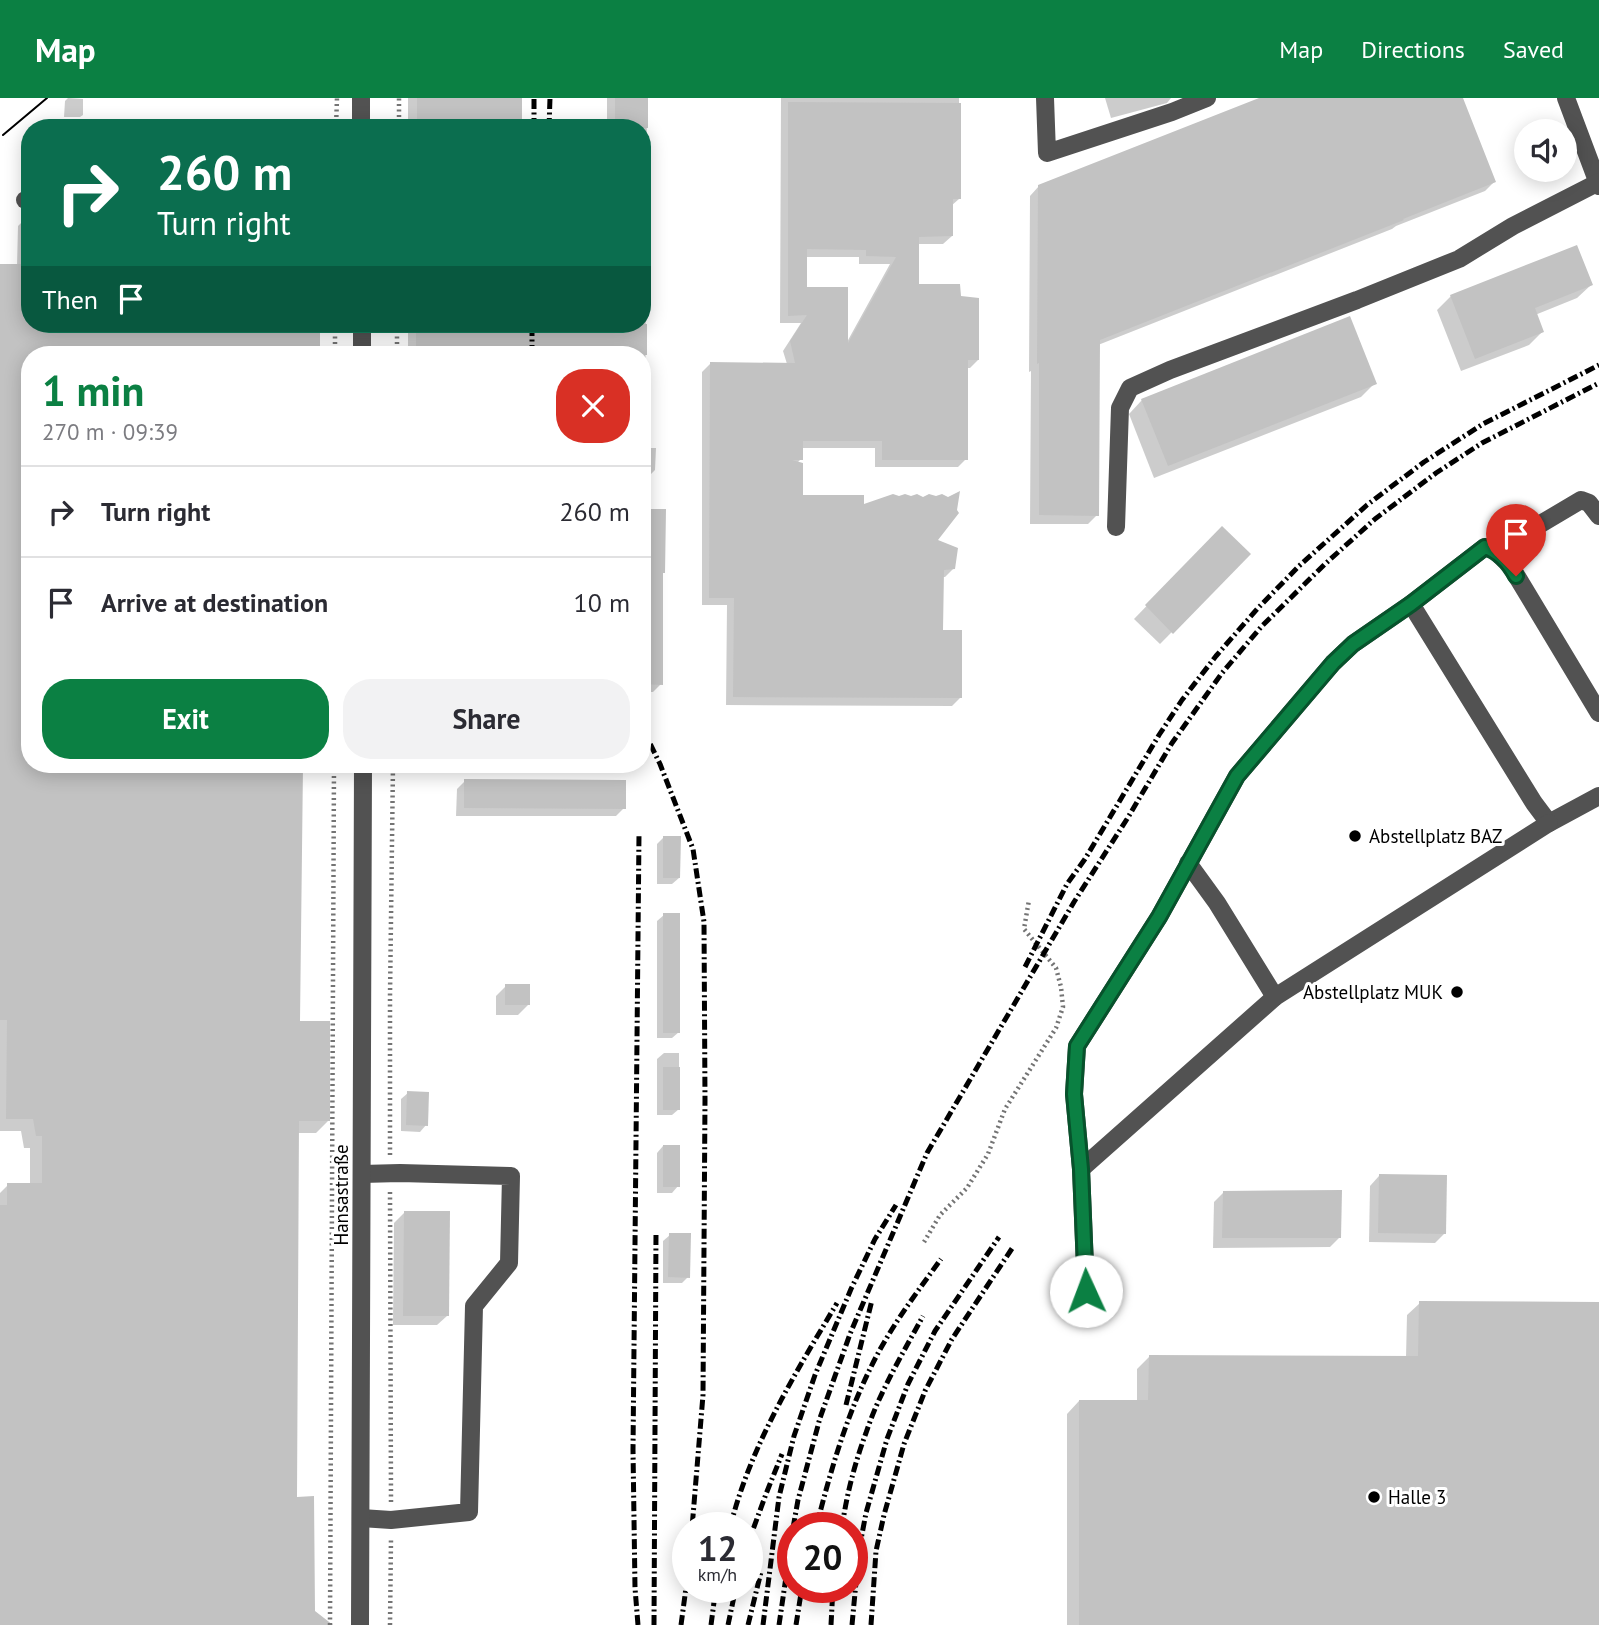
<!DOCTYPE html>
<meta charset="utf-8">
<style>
:root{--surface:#fff;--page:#f2f2f3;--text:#2b2b33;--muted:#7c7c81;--line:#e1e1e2;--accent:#0b8043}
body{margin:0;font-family:"PT Sans",sans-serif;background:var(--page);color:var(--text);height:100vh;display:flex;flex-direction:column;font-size:26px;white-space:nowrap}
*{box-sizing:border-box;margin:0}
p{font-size:23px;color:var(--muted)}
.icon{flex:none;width:38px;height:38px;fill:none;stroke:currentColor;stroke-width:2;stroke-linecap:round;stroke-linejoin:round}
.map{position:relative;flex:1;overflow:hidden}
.panel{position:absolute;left:21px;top:248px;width:630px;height:427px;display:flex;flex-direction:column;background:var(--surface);border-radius:28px;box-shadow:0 4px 18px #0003}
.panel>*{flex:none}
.banner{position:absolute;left:21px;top:21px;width:630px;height:214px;border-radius:28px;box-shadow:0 4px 18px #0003;background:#0b6e4f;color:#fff;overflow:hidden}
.tools{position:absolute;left:1514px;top:21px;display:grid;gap:14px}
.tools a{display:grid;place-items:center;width:63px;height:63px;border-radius:50%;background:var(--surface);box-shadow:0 4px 18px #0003;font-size:35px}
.speed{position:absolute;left:672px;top:1414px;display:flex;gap:14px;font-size:35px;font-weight:700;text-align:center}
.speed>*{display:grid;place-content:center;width:91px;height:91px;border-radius:50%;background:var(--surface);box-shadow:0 4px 18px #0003;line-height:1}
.speed small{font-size:18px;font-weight:400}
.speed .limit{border:10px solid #d22;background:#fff;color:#111}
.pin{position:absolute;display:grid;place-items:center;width:60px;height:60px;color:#fff;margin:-72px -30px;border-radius:50% 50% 50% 0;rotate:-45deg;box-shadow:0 0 7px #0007}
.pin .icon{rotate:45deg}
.me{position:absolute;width:77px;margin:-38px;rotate:358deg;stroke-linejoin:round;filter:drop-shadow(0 0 5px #0008)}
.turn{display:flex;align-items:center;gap:24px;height:147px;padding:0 21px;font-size:32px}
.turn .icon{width:91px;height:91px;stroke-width:2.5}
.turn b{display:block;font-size:49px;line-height:60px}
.then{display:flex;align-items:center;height:66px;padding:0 21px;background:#0003;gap:14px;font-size:26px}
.round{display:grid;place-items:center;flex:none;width:74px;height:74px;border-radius:28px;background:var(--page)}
.overview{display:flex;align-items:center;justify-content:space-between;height:119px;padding:0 21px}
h1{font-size:42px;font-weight:800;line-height:52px;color:var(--accent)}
.button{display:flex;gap:14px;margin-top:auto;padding:14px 21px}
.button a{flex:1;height:80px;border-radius:28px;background:var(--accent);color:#fff;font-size:28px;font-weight:800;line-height:80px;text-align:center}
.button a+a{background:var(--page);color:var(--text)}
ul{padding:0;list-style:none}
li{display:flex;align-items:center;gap:21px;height:91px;padding:0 21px;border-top:2px solid var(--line)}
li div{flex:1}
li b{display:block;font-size:26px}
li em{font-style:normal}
header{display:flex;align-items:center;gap:42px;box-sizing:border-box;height:98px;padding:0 35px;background:var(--accent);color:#fff}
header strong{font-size:33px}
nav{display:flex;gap:38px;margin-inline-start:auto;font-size:24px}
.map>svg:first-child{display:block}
</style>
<header>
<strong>Map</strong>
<nav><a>Map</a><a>Directions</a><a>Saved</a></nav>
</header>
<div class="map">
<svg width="1599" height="1527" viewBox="0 0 1599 1527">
<rect width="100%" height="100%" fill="#fff"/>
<g fill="#0003" fill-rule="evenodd">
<path d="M68 0 83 1V17L80 19H64L65 3Z"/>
<rect x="408" y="0" width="112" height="30"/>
<path d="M607 0H647L646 130 642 134V30H607Z"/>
<path d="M781 0H959V101L951 108 952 138 943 146H917V187L959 200 978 262 970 270H966V361L958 369H875V350H801V361L797 365 801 398 863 409 935 442 954 470 945 479H942V533L960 600 952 608 726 607 727 507H702V274L710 266H787L783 253 801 225H780ZM805 159H859V166H890L847 244 805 191Z"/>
<path d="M1105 0H1171L1167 5 1111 20Z"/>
<path d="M1264 0H1461L1494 84 1485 93 1396 128 1392 131 1098 247 1097 417 1088 426H1030L1031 273 1029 274 1030 98 1039 88Z"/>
<path d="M30 116V226H323L322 229 319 233V257H30V667H301L298 925 328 1023 316 1035H297L295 1400 313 1513 318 1527H0V1095L8 1087H30V1050H24L21 1033H0V167L17 168 18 128Z"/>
<path d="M642 174H646L645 350H656L655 372 646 381H642V257H408V226H642Z"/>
<path d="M1591 187 1577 200 1535 217 1542 234 1529 247 1461 273 1437 212 1451 198Z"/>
<path d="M1375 285 1361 299 1154 380 1129 316 1142 302Z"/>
<path d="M645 385V413L662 476 661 586 653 594H642V386Z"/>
<path d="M1222 430 1249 456 1160 546 1134 521Z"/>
<path d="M465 683 624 710 616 718H456L457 691Z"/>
<path d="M664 739 679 780 672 786H657V746Z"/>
<path d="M664 817 679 934 672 940H657V823Z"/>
<path d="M506 888 528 907 518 917H496V898Z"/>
<path d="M664 955H679V1011L672 1017H657V961Z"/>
<path d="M408 995 426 1027 420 1034 401 1033V1001Z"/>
<path d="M663 1048 678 1088 672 1095H657V1055Z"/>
<path d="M1379 1078 1445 1135 1435 1145 1369 1144 1370 1088Z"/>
<path d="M1224 1094 1340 1139 1330 1149 1213 1150 1214 1104Z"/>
<path d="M404 1115 447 1218 437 1227H393L394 1125Z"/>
<path d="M670 1137 688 1179 682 1185H663V1143Z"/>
<path d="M1420 1205 1599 1206V1527H1067V1316L1079 1303 1137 1304V1271L1150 1258 1406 1259 1407 1217Z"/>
</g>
<g fill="#c2c2c2" fill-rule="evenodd">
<rect x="417" y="0" width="105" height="30"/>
<rect x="615" y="0" width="33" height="30"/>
<path d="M1259 0H1463L1496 84 1403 121 1404 122 1100 242 1099 418 1039 417V265L1037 266 1038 87Z"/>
<path d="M788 4 961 5V101H953V138L919 139V186H960L961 198 979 200V262H968V362H882V343H803V362H792L803 365V397H864V406L893 396 899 398 905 396 911 398 917 396 923 399 929 396 936 398 942 396 948 399 960 393 957 412 959 415 938 442 958 450 955 471 944 472 943 532H962V600L733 599 734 500H709L710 264 795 265 790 243 807 217 788 218ZM807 151 866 152V158L896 159 848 245V189H807Z"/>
<path d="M1577 147 1593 187 1535 210 1544 234 1475 261 1450 197Z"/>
<path d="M0 166H30V226H320V257H30V667H303L300 923H330V1023H299L297 1399 314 1398 315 1513 333 1527H0V1107H7V1085H42V1038H36L33 1021H6L7 922H0Z"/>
<path d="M1350 218 1377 286 1168 368 1141 301Z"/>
<path d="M416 226H647V257H623V256L539 255V257H416Z"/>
<path d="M642 411H666L665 475H663V587L642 586Z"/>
<path d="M1222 428 1251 456 1173 536 1145 507Z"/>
<path d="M464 681 626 682V711L464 710Z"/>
<path d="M663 738H681L680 780H663Z"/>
<rect x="663" y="815" width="17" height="120"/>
<rect x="505" y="886" width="25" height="21"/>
<rect x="663" y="969" width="17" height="43"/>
<path d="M407 993 429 994 428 1028 406 1027Z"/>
<rect x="663" y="1047" width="17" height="42"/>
<path d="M1379 1076 1447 1077 1446 1136 1378 1135Z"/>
<path d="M1342 1092 1341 1140H1222L1223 1093Z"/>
<path d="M404 1113H450L449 1218H403Z"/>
<path d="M669 1135H691L690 1180 668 1179Z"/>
<path d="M1419 1203 1599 1204V1527H1079V1302H1148L1149 1257 1418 1258Z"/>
</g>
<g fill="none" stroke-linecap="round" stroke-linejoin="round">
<g stroke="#747474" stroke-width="4.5" stroke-dasharray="2 3.5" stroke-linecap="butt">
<path d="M336 30 337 0"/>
<path d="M399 30V0"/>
<path d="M335 257V226"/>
<path d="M397 257V226"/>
<path d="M390 1057V898L393 667"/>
<path d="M390 1094 391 1404"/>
<path d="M924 1144 940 1117 967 1090 988 1056 1005 1011 1056 930 1063 909 1061 889 1056 870 1024 831 1029 802"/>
<path d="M330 1527 334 667"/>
<path d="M390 1527 391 1440"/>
</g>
<g stroke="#525252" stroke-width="18">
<path d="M361 0V30"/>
<path d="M1045 0 1047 55 1172 14 1207 0"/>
<path d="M1566 0 1599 88"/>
<path d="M25 102H30"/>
<path d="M362 226V257"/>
<path d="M1116 429 1120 310 1130 290 1170 272 1357 202 1459 161 1513 128 1599 84"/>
<path d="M1495 453 1581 402 1589 405 1599 418"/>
<path d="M1599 615 1510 467 1495 453 1485 449 1411 506 1534 705 1549 725 1599 698"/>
<path d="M1188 765 1217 805 1275 899"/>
<path d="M1081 1071 1275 899 1549 725"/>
<path d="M1086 1193 1081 1071 1074 996 1077 948 1159 819 1237 678 1333 565 1353 546 1411 506"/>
<path d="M361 1420 391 1422 469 1414 474 1208 509 1165 511 1078 400 1075 362 1076"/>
<path d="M360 1527 363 667"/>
</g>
<path stroke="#000" stroke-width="2" d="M3 37 47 0"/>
<g stroke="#000" stroke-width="5" stroke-dasharray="10 3.5 2 3.5" stroke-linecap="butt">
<path d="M534 30V0"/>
<path d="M549 30 550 0"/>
<path d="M532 257V226"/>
<path d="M642 629 660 666 693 751 704 824 705 1002 703 1297 692 1430"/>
<path d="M1025 869 1067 786 1085 761 1159 637 1182 602 1216 558 1258 510 1299 468 1367 407 1424 364 1483 326 1599 267"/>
<path d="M846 1307 872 1202"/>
<path d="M730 1430C750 1348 795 1276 837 1205"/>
<path d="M793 1430 798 1402 820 1320 850 1236 927 1055 1074 804 1127 721 1172 645 1222 575 1261 529 1325 466 1375 421 1436 375 1482 345 1599 285"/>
<path d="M816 1430C830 1375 845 1322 870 1271 889 1231 915 1197 941 1161"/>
<path d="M842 1430C846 1399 855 1364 866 1335 879 1295 903 1255 923 1218"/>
<path d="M747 1448 766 1396 782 1356"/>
<path d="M638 1527 635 1490 633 1352 639 736"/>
<path d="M654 1527 656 1134"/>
<path d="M681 1527 688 1475"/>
<path d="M711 1527 716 1489"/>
<path d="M728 1527 736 1489"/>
<path d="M748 1527 761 1474"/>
<path d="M763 1527 779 1399 794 1338 815 1277 851 1191 875 1141 896 1107"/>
<path d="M779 1527 793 1431"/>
<path d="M796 1527 802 1489"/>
<path d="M831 1527 833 1489"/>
<path d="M852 1527 859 1452 866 1415 887 1341 908 1286 935 1233 999 1139"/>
<path d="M871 1527 876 1453 884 1417 904 1346 925 1293 952 1241 1013 1149"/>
</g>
</g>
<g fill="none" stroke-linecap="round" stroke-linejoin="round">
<g stroke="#07532c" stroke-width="18">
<path id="route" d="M1086 1193 1081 1071 1074 996 1077 948 1159 819 1237 678 1333 565 1353 546 1411 506 1485 449C1500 454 1509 465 1516 478"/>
</g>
<use href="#route" stroke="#0b8043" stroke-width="12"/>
</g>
<g fill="#000" stroke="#fff" stroke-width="2.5">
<circle cx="1355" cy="738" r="7"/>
<circle cx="1457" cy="894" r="7"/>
<circle cx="1374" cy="1399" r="7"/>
</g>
<g text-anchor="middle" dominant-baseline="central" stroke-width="6" stroke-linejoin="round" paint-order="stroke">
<g font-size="19" fill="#000" stroke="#fff" text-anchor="start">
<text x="1369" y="738">Abstellplatz BAZ</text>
<text x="1443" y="894" text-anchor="end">Abstellplatz MUK</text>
<text x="1388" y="1399">Halle 3</text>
</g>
<g font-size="19" fill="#000" stroke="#fff">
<text transform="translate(341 1097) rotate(-90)">Hansastraße</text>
</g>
</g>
</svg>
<div class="tools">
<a><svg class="icon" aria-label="sound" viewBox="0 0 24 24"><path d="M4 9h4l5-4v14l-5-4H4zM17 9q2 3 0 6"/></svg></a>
</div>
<div class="speed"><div>12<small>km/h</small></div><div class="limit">20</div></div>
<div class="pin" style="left:1516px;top:478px;background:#d93025"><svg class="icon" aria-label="arrive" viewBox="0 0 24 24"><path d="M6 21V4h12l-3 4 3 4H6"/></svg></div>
<svg class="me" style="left:1086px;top:1193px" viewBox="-20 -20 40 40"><circle r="19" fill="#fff"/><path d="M0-13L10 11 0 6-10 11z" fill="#0b8043"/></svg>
<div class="banner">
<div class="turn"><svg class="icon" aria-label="right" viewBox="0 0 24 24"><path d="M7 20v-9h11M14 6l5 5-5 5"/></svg><div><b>260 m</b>Turn right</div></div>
<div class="then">Then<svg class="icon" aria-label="arrive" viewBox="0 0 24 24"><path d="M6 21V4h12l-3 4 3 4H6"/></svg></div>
</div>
<section class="panel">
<div class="overview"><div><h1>1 min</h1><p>270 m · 09:39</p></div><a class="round" style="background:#d93025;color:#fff"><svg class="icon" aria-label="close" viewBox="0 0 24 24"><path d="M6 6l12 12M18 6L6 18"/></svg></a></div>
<ul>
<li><svg class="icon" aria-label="right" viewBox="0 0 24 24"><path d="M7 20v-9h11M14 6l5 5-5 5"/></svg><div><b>Turn right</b></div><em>260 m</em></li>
<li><svg class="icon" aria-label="arrive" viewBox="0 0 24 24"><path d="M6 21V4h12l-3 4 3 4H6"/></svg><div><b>Arrive at destination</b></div><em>10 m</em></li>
</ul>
<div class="button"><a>Exit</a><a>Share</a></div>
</section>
</div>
